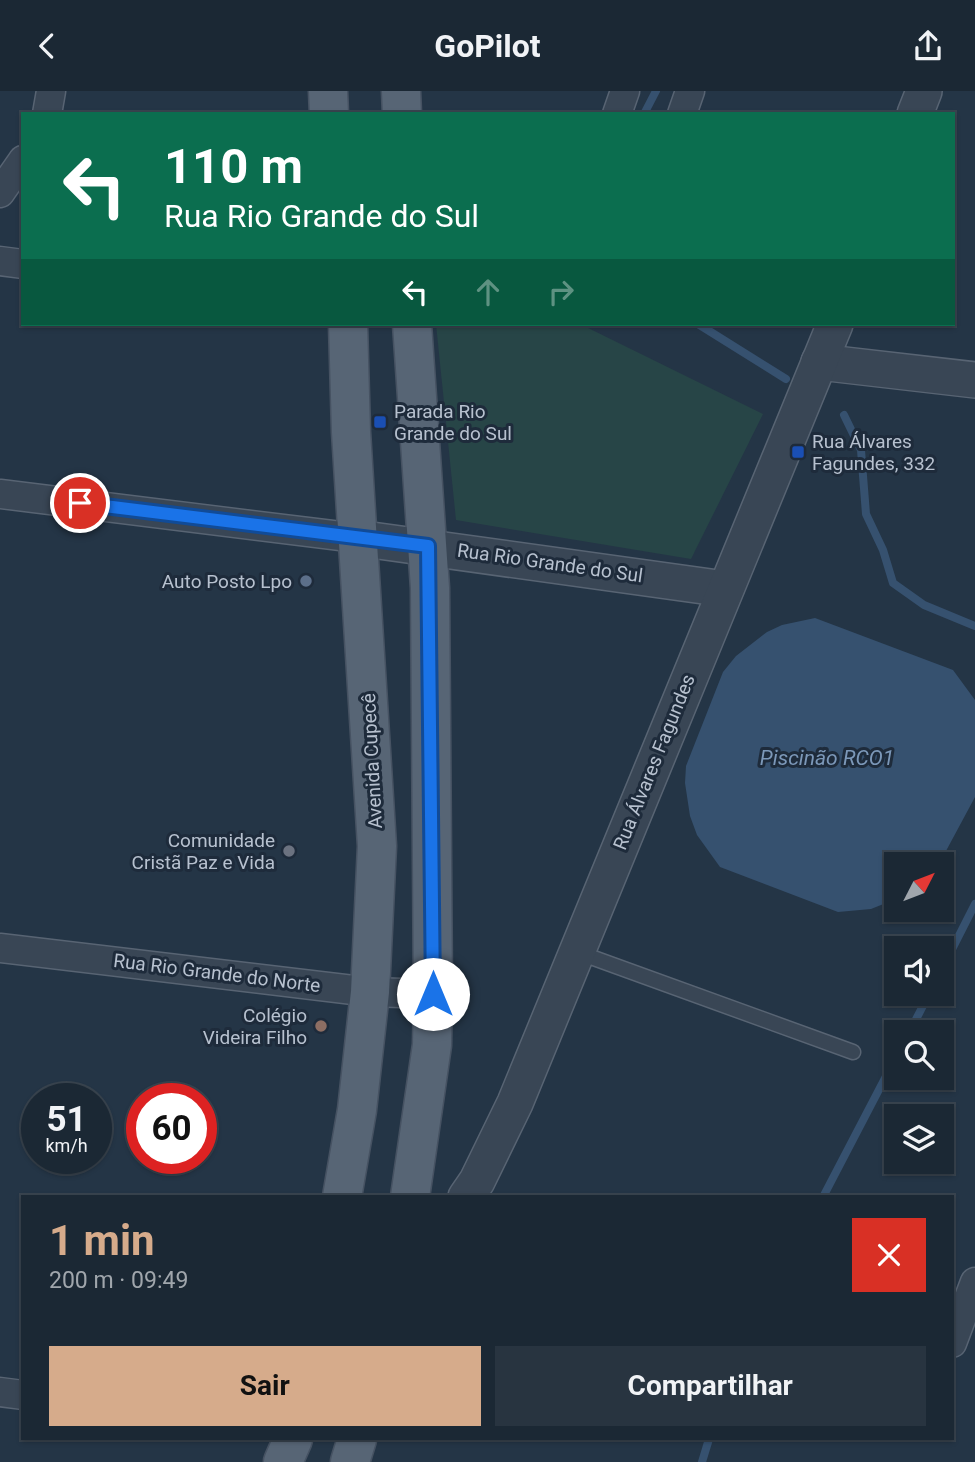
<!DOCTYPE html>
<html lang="pt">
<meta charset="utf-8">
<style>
:root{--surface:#1b2834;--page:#283440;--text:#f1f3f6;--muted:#a0a6ac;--line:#39444f;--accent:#d6ab8b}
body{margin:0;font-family:Roboto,sans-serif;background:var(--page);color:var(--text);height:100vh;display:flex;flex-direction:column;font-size:26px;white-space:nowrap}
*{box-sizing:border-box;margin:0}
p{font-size:23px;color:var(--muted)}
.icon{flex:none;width:38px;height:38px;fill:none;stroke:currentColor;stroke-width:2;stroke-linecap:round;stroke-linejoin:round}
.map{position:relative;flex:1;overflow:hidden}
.drawer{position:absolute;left:21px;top:1104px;width:933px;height:245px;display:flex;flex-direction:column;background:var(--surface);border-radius:0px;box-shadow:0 2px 5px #0004,0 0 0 2px var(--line)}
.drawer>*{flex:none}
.guide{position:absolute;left:21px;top:21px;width:934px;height:214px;border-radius:0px;box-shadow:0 2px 5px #0004,0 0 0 2px var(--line);background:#0b6e4f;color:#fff;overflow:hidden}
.needle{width:46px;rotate:48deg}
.fabs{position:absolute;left:884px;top:761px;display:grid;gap:14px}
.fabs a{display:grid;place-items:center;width:70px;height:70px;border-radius:0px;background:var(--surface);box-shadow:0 2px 5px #0004,0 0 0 2px var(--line);font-size:35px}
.speed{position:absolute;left:21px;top:992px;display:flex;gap:14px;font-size:35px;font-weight:700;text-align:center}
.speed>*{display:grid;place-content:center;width:91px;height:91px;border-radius:50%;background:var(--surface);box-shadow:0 2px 5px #0004,0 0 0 2px var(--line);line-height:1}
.speed small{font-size:18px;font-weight:400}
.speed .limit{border:10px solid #d22;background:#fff;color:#111}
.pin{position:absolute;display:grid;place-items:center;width:60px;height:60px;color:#fff;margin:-30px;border:4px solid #fff;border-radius:50%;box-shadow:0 2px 7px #0007}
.me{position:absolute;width:77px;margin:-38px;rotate:0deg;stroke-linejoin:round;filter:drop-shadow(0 0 5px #0008)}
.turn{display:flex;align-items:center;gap:24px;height:147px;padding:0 28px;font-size:32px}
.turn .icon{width:91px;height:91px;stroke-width:2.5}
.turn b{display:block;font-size:49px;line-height:60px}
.lanes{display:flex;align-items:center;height:66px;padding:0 28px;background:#0003;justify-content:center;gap:35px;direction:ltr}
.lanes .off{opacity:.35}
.round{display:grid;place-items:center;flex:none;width:74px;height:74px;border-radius:0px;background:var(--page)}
.headline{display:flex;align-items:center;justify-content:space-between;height:119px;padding:0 28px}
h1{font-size:42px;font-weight:700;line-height:52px;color:var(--accent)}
.primary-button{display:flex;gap:14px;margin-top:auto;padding:14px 28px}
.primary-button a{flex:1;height:80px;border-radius:0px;background:var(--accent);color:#111;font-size:28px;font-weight:700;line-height:80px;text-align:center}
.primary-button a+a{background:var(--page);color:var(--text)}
header{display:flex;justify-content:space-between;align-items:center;height:91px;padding:0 28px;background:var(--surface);font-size:32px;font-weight:700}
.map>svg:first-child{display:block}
</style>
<header><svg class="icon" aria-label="back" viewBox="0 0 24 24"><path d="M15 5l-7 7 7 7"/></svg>GoPilot<svg class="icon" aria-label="share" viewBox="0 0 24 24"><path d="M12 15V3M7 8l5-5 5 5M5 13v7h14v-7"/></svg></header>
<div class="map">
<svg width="975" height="1371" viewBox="0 0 975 1371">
<rect width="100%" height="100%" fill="#243546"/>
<path fill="#274547" d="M436 233H580L763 323 691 468 456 429Z"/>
<path fill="#36516f" d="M815 527 953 579 975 609V706L939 773 896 774V808L871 818 838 821 720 776 697 744 690 725 685 692 686 675 723 581 736 565 767 541 782 534Z"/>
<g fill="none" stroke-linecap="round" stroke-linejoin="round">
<g stroke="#36516f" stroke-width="8">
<path d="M644 23 656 0"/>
<path d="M698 233 786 288"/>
<path d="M844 324 861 359 866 423 883 459 893 492 924 514 975 535"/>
<path d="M942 878 975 813"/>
<path d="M909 942 929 903"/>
<path d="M823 1106 896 966"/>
<path d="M702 1371 709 1348"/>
</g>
<g stroke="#586473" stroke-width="17">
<path id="service" d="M577 861 853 961"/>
</g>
<g stroke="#586473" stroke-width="31">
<g id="minor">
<path d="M47 23 51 0"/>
<path d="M617 23 625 0"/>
<path d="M682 23 690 0"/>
<path d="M0 102 23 69"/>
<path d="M0 170 23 173"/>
<path d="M0 403 357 447"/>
<path d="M0 857 370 901 433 903"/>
<path d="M952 1252 975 1191"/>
<path d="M0 1301 23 1304"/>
</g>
</g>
<g stroke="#586473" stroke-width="38">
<g id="tertiary">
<path d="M915 23 924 0"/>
<path d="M819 271 975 289"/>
<path d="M357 447 725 498"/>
<path d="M466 1106 477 1090 515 1012 835 233"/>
</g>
</g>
<g stroke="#465262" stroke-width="41">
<g id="primary">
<path d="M328 0 329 23"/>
<path d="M401 0 402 23"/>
<path d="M342 1106 357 1019 370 901 377 755 351 341 348 233"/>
<path d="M410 1106 432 954 433 903 430 497 412 233"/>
<path d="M283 1371 293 1348"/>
<path d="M350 1371 357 1348"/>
</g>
</g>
<use href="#service" stroke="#394655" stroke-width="14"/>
<use href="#minor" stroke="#394655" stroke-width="28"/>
<use href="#tertiary" stroke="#394655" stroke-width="35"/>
<use href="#primary" stroke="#576575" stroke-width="38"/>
</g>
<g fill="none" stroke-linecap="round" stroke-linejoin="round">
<g stroke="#114b97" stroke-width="18">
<path id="route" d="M80 412 428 455 433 903"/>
</g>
<use href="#route" stroke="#1a73e8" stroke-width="12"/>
</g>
<g fill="#1a4fb4" stroke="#1e2b3b" stroke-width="2.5">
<rect x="373" y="324" width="14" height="14" rx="3.5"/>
<rect x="791" y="354" width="14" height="14" rx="3.5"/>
</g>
<circle fill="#5c6f8a" stroke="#1e2b3b" stroke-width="2.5" cx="306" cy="490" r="7"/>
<circle fill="#6b7280" stroke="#1e2b3b" stroke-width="2.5" cx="289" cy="760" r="7"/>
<circle fill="#8d6e63" stroke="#1e2b3b" stroke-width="2.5" cx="321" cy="935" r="7"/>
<g text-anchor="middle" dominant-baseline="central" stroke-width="6" stroke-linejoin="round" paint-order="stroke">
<g font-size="19" fill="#b7c1cf" stroke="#1e2b3b" text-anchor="end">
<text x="394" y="320" text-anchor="start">Parada Rio<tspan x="394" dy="22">Grande do Sul</tspan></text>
<text x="812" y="350" text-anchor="start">Rua Álvares<tspan x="812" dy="22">Fagundes, 332</tspan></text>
<text x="292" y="490">Auto Posto Lpo</text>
<text x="275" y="749">Comunidade<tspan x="275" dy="22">Cristã Paz e Vida</tspan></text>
<text x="307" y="924">Colégio<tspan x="307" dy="22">Videira Filho</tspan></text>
</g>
<g font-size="19" fill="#b7c1cf" stroke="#1e2b3b">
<text transform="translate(550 472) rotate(8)">Rua Rio Grande do Sul</text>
<text transform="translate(372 670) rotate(-93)">Avenida Cupecê</text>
<text transform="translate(654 671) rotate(-68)">Rua Álvares Fagundes</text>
<text transform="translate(217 882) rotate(7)">Rua Rio Grande do Norte</text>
</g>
<g font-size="21" font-style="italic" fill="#7c98b9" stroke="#1e2b3b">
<text x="827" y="667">Piscinão RCO1</text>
</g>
</g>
</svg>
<div class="fabs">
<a><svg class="needle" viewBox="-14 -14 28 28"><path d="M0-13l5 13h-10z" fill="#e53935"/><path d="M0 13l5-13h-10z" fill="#a0a6ac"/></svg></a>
<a><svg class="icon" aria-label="sound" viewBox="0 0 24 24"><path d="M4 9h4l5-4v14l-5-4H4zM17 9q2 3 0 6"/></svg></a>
<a><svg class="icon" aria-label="search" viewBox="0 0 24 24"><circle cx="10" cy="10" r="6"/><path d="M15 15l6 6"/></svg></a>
<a><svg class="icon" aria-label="layers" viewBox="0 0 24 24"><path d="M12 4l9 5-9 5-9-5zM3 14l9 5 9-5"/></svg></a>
</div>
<div class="speed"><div>51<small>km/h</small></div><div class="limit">60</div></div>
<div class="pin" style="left:80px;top:412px;background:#d93025"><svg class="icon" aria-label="arrive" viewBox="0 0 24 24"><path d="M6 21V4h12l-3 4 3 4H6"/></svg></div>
<svg class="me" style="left:433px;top:903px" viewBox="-20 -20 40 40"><circle r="19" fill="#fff"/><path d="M0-13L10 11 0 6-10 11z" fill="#1a73e8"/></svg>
<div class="guide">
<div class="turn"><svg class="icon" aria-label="left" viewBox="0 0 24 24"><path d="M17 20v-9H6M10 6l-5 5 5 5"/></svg><div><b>110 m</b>Rua Rio Grande do Sul</div></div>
<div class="lanes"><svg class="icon" aria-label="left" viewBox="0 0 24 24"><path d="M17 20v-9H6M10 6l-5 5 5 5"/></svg><svg class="icon off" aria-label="ahead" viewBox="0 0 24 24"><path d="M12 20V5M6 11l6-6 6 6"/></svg><svg class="icon off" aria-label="right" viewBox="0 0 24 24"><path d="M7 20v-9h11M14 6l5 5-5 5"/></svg></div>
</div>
<section class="drawer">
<div class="headline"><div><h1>1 min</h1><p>200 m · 09:49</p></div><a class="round" style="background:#d93025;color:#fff"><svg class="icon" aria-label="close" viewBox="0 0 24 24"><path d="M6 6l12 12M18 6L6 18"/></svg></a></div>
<div class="primary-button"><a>Sair</a><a>Compartilhar</a></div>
</section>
</div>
